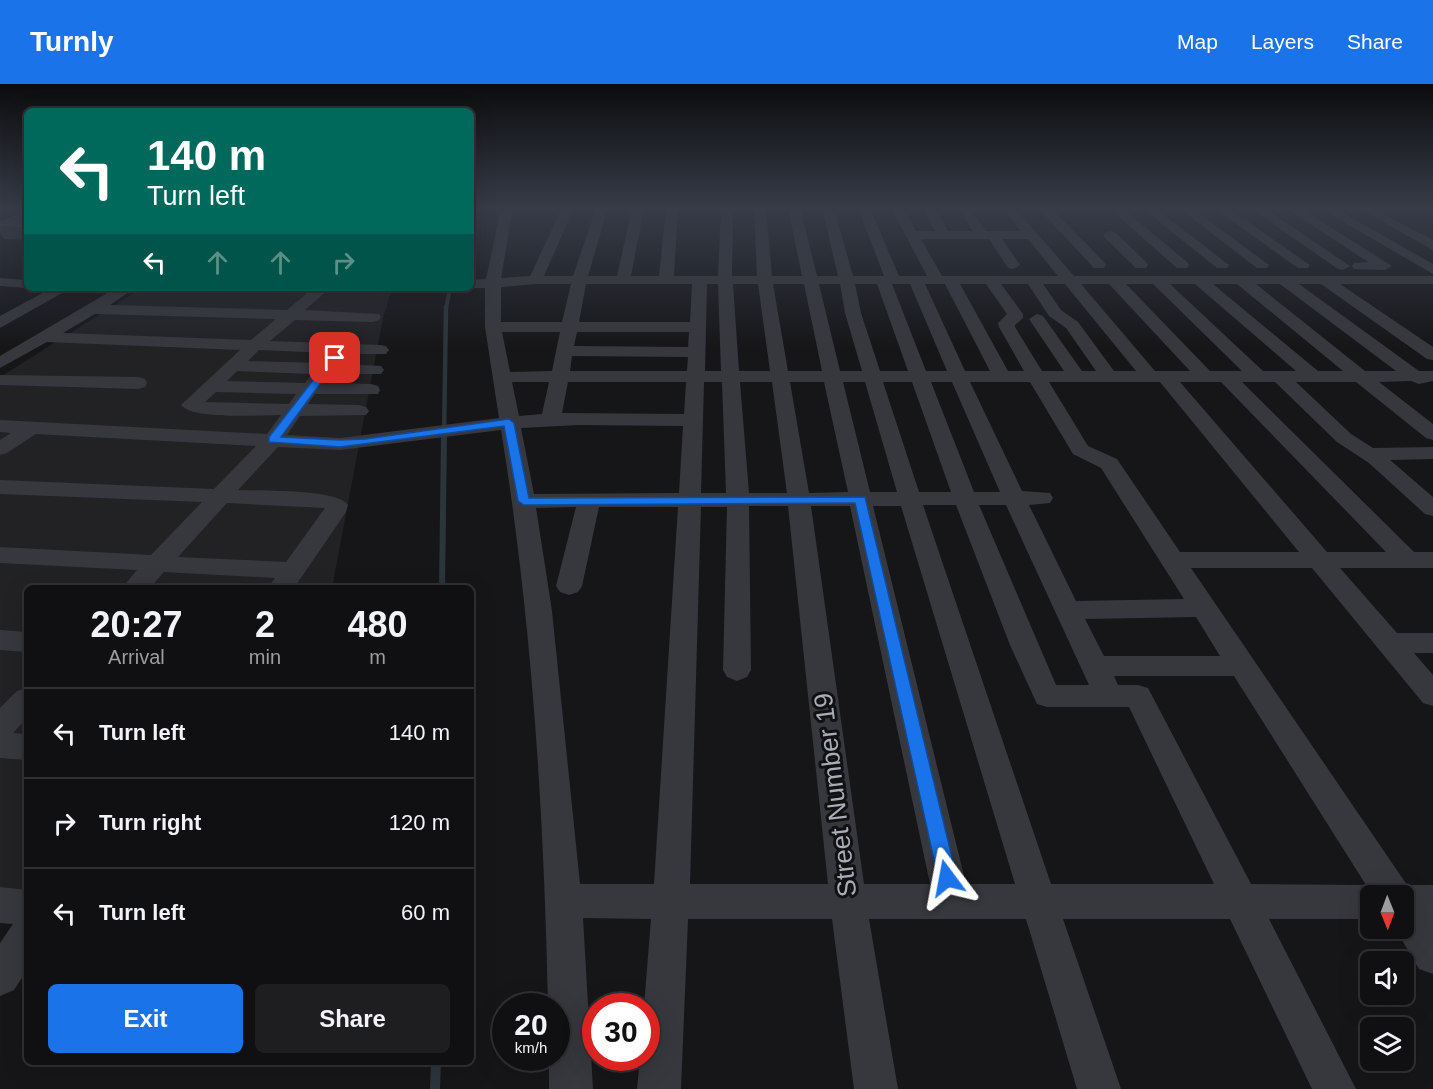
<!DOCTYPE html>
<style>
:root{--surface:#101012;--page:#1e1e20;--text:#f1f3f6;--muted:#9c9d9f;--line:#303032;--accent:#1a73e8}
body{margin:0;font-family:Helvetica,sans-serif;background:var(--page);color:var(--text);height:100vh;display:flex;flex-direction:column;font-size:22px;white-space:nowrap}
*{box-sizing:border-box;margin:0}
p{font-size:20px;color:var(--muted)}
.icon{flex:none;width:33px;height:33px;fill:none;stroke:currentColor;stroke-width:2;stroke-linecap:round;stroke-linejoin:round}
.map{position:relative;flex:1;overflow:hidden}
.panel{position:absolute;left:24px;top:501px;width:450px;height:480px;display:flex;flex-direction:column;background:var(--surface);border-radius:9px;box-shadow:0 6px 24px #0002,0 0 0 2px var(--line)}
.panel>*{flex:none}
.banner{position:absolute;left:24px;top:24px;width:450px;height:183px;border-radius:9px;box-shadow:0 6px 24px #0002,0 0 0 2px var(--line);background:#00695c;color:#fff;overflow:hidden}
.needle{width:39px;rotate:179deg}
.tools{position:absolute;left:1360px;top:801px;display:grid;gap:12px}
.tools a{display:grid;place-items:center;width:54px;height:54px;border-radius:9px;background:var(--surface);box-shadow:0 6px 24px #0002,0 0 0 2px var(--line);font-size:30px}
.speed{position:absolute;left:492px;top:909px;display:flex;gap:12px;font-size:30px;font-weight:700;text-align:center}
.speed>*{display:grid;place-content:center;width:78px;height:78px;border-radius:50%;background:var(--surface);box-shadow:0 6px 24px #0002,0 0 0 2px var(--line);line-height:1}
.speed small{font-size:15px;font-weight:400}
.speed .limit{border:9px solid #d22;background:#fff;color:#111}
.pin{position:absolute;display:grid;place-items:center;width:51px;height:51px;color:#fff;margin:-26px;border-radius:12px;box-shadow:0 3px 9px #0006}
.me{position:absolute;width:66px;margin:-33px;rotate:347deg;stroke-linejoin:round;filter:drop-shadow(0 0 4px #0008)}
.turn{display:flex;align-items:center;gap:21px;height:126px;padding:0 24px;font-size:27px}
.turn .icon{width:78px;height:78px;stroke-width:2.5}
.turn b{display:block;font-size:42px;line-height:51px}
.lanes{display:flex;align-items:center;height:57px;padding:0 24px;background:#0003;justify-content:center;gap:30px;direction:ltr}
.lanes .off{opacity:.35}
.eta{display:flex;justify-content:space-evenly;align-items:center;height:102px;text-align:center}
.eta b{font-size:36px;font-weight:700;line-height:42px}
.action{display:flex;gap:12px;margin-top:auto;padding:12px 24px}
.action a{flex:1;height:69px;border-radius:9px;background:var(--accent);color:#fff;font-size:24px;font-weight:700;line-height:69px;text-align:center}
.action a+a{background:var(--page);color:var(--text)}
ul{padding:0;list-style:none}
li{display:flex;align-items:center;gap:18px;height:90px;padding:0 24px;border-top:2px solid var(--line)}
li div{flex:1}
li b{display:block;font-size:22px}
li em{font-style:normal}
header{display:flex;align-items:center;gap:36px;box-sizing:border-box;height:84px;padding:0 30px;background:var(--accent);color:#fff}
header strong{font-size:28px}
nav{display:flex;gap:33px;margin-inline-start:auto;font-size:21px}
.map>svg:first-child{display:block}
</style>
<header>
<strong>Turnly</strong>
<nav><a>Map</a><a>Layers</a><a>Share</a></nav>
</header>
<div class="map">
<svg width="1433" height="1005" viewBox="0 0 1433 1005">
<rect width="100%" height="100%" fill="#161618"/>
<path fill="#222225" d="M142 204H392L383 234 332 504H27V836L0 834V293Z"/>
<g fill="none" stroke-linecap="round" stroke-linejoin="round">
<g stroke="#2c353c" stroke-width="4">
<path d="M471 130 473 124"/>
<path d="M446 225 450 204"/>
</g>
<path stroke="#2c353c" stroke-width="4.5" d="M444 354 446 223"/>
<path stroke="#2c353c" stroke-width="6" d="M442 504 444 352"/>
<path stroke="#2c353c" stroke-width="10" d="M435 1005 436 978"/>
<g fill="#37383d" fill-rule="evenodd">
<path d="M501 124H513L501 194 530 192 562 124H574L544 192H573L596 124H608L588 192H617L632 124H644L631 192H659L666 124H678L674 192H718L721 124H733L732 192H757L754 124H766L772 192H802L788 124H800L817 192H838L822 124H834L853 192H884L858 124H870L899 192H927L891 124H903L916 147H935L923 124H935L948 147H973L957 124H969L986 147H1021L1003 124H1015L1074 192H1433V200H1340L1433 263V276L1427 275 1321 200H1299L1419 287H1433V297L1419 300 1411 297 1379 298 1433 340V356L1426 354 1356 298H1296L1351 350 1373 364 1433 363V375L1390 376 1433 413V432L1425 430 1369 379 1337 358 1275 298H1242L1414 468H1433V484H1340L1397 549H1433V569H1414L1433 591V622L1423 619 1312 484H1191L1407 801H1433V890L1419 885 1395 844H1404V812H1371V835H1269L1356 1005H1312L1230 835H1063L1121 1005H1077L1026 835H869L898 1005H854L832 835H688L681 1005H637L640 974H646V922H644L651 835 583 834 593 1005H549V974H556V922H548C544 730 532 536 501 346L340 366 278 363 238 406C260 407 337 405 348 421L346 428 294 504H268L275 494 164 488 150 504H122L137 486 0 479V463L151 471 202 418 0 410V396L214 405 256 362 36 350 7 369 0 371V356L11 349 0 348V336L267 350 281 331C261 331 192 336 181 321L240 266 47 258 0 284V272L116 204H135L110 221 287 226 313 204H330L305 226 379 230 381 233 379 236 373 238 295 236 270 257 380 261 386 262 389 266 386 270H348L340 280 381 282 384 286 381 290H331L324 299 371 300 378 302 380 306 378 310H315L308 320 359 321 366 323 369 327 366 331 300 332 287 351 340 354 499 334 485 243V204H469H471V196L486 195ZM921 155H989L1008 184 1013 185 1020 181 1002 155H1028L1058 192H942ZM535 200H571L562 238H501V203ZM586 200H692L690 238H579ZM707 200H718L721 287H705ZM733 200H758L770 287H739ZM773 200H804L822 287H788ZM819 200H840L845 229 862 287H840ZM855 200H877L908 287H880L861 229ZM892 200H910L947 287H926ZM925 200H945L990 287H965ZM960 200H986L1007 230 998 239 999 243 1024 287H1008ZM1001 200H1028L1049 232 1066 244 1096 287H1082L1043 232 1037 230 1029 235 1064 287H1042L1015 243V241L1023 234V230ZM1043 200H1065L1136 287H1114L1078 238 1061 226ZM1081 200H1109L1190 287H1155ZM1126 200H1153L1242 287H1210ZM1170 200H1195L1296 287H1263ZM1213 200H1237L1343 287H1318ZM1256 200H1280L1396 287H1365ZM95 230 276 235 251 256 63 249ZM502 248H560L552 287 510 288ZM577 248H689L688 263 574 262ZM259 266 330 269 322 279 248 277ZM572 272 688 273 687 287H570ZM237 287 312 290 305 299 227 297ZM512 298H549L542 330 519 332ZM568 298H686L684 330 562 329ZM704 298H722L726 409H701ZM740 298H772L787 409H749ZM790 298H824L848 408 809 409ZM843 298H865L897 408H870ZM883 298H912L951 408H919ZM931 298H952L1000 408H974ZM970 298H1030L1073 370 1101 384 1184 515 1076 517 1029 421 1050 419 1053 414 1050 409 1022 407ZM1049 298H1160L1299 468H1180L1117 375 1088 362ZM1180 298H1221L1386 468H1327ZM216 308 296 310 289 320 205 318ZM578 341 683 342 679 409 534 410 521 344ZM227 419 325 424 286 478 178 473ZM923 421H956L1010 561 1037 620 1047 623H1129L1214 800H1051ZM979 421H1006L1089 601H1056ZM749 422H788L828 800H690L701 423H727L723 586 727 593 737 597 747 593 751 586ZM811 422H850L930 800H864ZM873 422H901L1015 800H966ZM576 423 556 502 560 508 569 511 578 508 582 502 599 423H678L654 800H580L552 527 536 424ZM1196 533 1220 572H1104L1085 535ZM1114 592H1234L1366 801 1251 800 1148 604 1138 601H1118Z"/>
<path d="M1038 124H1051L1104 178 1106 181 1104 184H1094Z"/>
<path d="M1109 124H1122L1187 178 1189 181 1187 184H1177Z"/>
<path d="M1142 124H1155L1229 181 1227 184H1217Z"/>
<path d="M1179 124H1192L1269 181 1267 184H1257Z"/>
<path d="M1214 124H1228L1310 181 1308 184H1298Z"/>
<path d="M1250 124H1264L1350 182 1343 186 1338 185Z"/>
<path d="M1286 124H1300L1392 182 1385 186 1354 185 1352 182 1354 179 1368 178Z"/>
<path d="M1320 124H1334L1433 180V190Z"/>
<path d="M1358 124H1372L1433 156V166Z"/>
<path d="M1424 124H1433V129Z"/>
<path d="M1110 147 1115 148 1146 178 1148 181 1146 184H1136L1105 154 1103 151Z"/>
<path d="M0 194 27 196V204H29H27L0 202Z"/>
<path d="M52 204H71L0 244V232Z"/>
<path d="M343 204H367L359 209 346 207Z"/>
<path d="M0 291 138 293 145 295 147 299 145 303 138 305 0 301Z"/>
<path d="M0 546 27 548V568L0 566Z"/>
<path d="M27 604V634L13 649 27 650V676L0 674V624L17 607Z"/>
<path d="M0 803 27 806V886L14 906 0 912V859L13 840 0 839Z"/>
</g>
</g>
<path fill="#323236" d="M0 124 27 142V156L4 155 0 148Z"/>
<path fill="#212124" d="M5 124H24L27 130 0 141V126Z"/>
<path fill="#3f3f44" stroke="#4f5156" stroke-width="1.5" d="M20 124H27V142L0 141V139L20 130Z"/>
<linearGradient id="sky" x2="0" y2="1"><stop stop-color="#0c0c0d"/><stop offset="0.47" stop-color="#363c48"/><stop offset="1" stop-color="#363c48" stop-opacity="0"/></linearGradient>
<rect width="1433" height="264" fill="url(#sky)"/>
<path fill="#1a73e8" stroke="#114b97" stroke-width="1.5" d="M335 272 339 274 281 353 340 356 365 355 509 335 514 339 529 414 865 413 957 794 954 801 947 803 940 801 938 794 855 419 524 421 518 417 504 342 340 363 269 358V353L331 273Z"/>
<g text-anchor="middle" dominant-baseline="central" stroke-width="6" stroke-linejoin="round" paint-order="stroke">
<g font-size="26" fill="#a8adb8" stroke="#111113">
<text transform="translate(835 711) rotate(-97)">Street Number 19</text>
</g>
</g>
</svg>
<div class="tools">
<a><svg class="needle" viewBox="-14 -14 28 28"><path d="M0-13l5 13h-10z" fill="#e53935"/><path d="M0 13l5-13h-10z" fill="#9c9d9f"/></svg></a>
<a><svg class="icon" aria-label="sound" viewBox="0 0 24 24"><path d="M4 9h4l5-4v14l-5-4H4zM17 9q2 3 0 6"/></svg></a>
<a><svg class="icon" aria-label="layers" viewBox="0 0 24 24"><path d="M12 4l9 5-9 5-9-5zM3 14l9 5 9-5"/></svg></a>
</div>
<div class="speed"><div>20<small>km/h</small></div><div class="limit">30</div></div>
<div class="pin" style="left:335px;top:274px;background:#d93025"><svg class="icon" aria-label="arrive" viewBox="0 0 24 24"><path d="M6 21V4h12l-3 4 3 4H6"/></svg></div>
<svg class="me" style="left:947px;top:794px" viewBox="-20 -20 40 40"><path d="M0-17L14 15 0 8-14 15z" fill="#1a73e8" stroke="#fff" stroke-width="4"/></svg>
<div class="banner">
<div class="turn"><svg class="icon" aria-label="left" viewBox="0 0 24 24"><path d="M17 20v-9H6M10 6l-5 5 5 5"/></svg><div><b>140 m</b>Turn left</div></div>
<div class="lanes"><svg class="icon" aria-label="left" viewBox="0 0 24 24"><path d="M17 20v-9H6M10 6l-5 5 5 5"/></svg><svg class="icon off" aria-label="ahead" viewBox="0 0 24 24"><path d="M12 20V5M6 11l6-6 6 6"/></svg><svg class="icon off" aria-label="ahead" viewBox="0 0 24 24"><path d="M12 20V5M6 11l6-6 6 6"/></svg><svg class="icon off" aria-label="right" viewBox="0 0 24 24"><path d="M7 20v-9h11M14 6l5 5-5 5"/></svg></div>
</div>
<section class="panel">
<div class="eta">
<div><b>20:27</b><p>Arrival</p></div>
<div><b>2</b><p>min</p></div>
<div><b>480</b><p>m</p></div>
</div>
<ul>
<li><svg class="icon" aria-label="left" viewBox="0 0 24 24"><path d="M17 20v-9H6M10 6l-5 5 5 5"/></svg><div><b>Turn left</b></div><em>140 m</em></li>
<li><svg class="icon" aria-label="right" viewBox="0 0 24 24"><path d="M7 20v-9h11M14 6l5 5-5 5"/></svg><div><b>Turn right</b></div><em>120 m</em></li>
<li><svg class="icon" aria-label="left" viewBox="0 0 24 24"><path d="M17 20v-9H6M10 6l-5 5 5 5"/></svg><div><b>Turn left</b></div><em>60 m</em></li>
</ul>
<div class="action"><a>Exit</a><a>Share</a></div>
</section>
</div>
